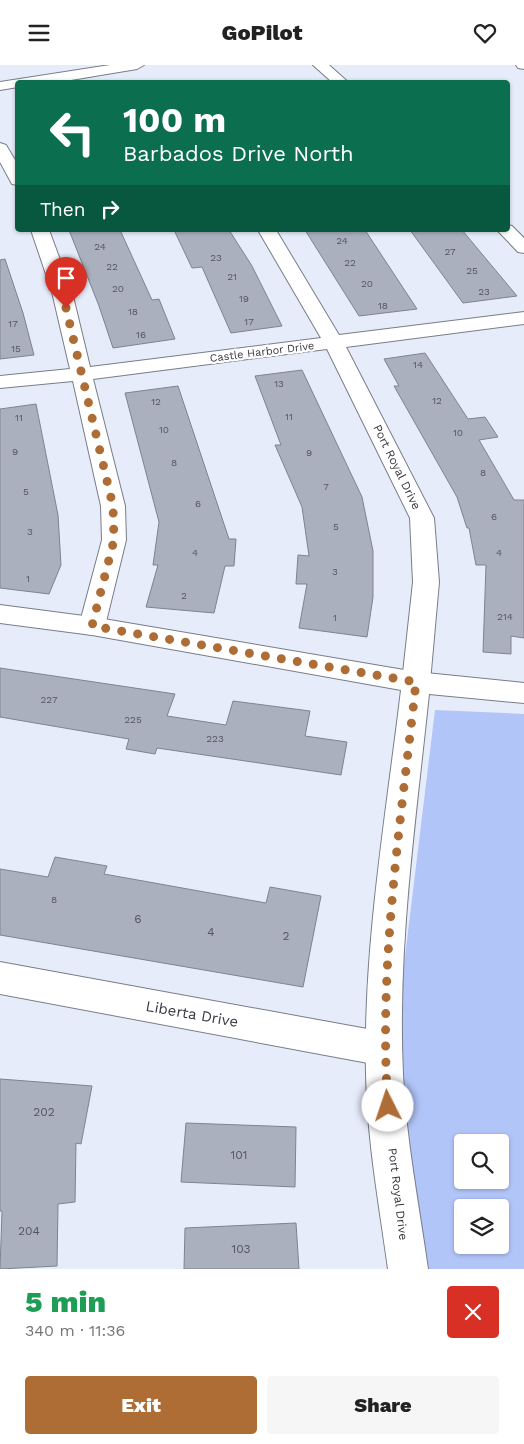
<!DOCTYPE html>
<meta charset="utf-8">
<style>
:root{--surface:#fff;--page:#f6f6f6;--text:#222;--muted:#767676;--accent:#ad6d35}
body{margin:0;font-family:"Work Sans",sans-serif;background:var(--page);color:var(--text);height:100vh;display:flex;flex-direction:column;font-size:19px;white-space:nowrap}
*{box-sizing:border-box;margin:0}
p{font-size:16px;color:var(--muted)}
.icon{flex:none;width:28px;height:28px;fill:none;stroke:currentColor;stroke-width:2;stroke-linecap:round;stroke-linejoin:round}
.map{position:relative;height:1204px;overflow:hidden}
.panel{display:flex;flex-direction:column;background:var(--surface);flex:1}
.panel>*{flex:none}
.hud{position:absolute;left:15px;top:15px;width:495px;height:152px;border-radius:5px;box-shadow:0 1px 4px #0004;background:#0b6e4f;color:#fff;overflow:hidden}
.controls{position:absolute;left:454px;top:1069px;display:grid;gap:10px}
.controls a{display:grid;place-items:center;width:55px;height:55px;border-radius:5px;background:var(--surface);box-shadow:0 1px 4px #0004;font-size:25px}
.pin{position:absolute;display:grid;place-items:center;width:42px;height:42px;color:#fff;margin:-51px -21px;border-radius:50% 50% 50% 0;rotate:-45deg;box-shadow:0 0 5px #0007}
.pin .icon{rotate:45deg}
.me{position:absolute;width:55px;margin:-28px;rotate:356deg;stroke-linejoin:round;filter:drop-shadow(0 0 4px #0008)}
.turn{display:flex;align-items:center;gap:18px;height:105px;padding:0 25px;font-size:22px}
.turn .icon{width:65px;height:65px;stroke-width:2.5}
.turn b{display:block;font-size:35px;line-height:42px}
.then{display:flex;align-items:center;height:48px;padding:0 25px;background:#0003;gap:10px;font-size:19px}
.round{display:grid;place-items:center;flex:none;width:52px;height:52px;border-radius:5px;background:var(--page)}
.head{display:flex;align-items:center;justify-content:space-between;height:85px;padding:0 25px}
h1{font-size:30px;font-weight:800;line-height:38px;color:#1e9e55}
.button{display:flex;gap:10px;margin-top:auto;padding:10px 25px}
.button a{flex:1;height:58px;border-radius:5px;background:var(--accent);color:#fff;font-size:20px;font-weight:800;line-height:58px;text-align:center}
.button a+a{background:var(--page);color:var(--text)}
header{display:flex;justify-content:space-between;align-items:center;height:65px;padding:0 25px;background:var(--surface);font-size:22px;font-weight:800}
.map>svg:first-child{display:block}
</style>
<header><svg class="icon" aria-label="menu" viewBox="0 0 24 24"><path d="M4 6h16M4 12h16M4 18h16"/></svg>GoPilot<svg class="icon" aria-label="heart" viewBox="0 0 24 24"><path d="M12 20l-8-8c-3-5 5-10 8-4 3-6 11-1 8 4z"/></svg></header>
<div class="map">
<svg width="524" height="1204" viewBox="0 0 524 1204">
<rect width="100%" height="100%" fill="#e7ecfb"/>
<path fill="#b2c5f9" fill-rule="evenodd" d="M435 645 524 649V1204H429L410 1086 398 949ZM462 1078H500V1115H462ZM462 1142H500V1180H462Z"/>
<g fill="#abb0be" stroke="#7e8390">
<path d="M69 165H120L152 235 159 234 175 274 113 283 99 241Z"/>
<path d="M174 165H229L252 201 282 261 231 268 202 202 192 203Z"/>
<path d="M305 165H365L417 244 359 251Z"/>
<path d="M410 165H462L517 231 463 238Z"/>
<path d="M5 194 23 248 34 290 0 294V195Z"/>
<path d="M425 288 468 354 485 352 498 372 479 375 514 435H524V573L511 571V589L483 587 486 500H476L469 463H467L457 432 394 321H399L384 294Z"/>
<path d="M302 305 362 432 373 486V532L367 572 299 563 307 519H296L298 490 309 491 302 442 275 380H281L255 311Z"/>
<path d="M178 321 229 474H236L234 501H225L214 548 146 542 158 500H153L159 457 125 328Z"/>
<path d="M36 339 58 450 61 500 49 529 0 523V344Z"/>
<path d="M0 603 175 629 167 651 226 660 233 636 310 646 305 671 347 677 341 710 157 683 155 689 126 684 129 674 0 652Z"/>
<path d="M55 792 107 801 104 809 266 838 270 822 321 831 303 922 0 870V804L48 812Z"/>
<path d="M0 1014 92 1021 81 1079 76 1078 75 1137 58 1139 57 1201 0 1204 2 1146H0Z"/>
<path d="M186 1058 296 1062 295 1122 181 1117Z"/>
<path d="M296 1158 299 1204H184L185 1163Z"/>
</g>
<g fill="none" stroke-linecap="round" stroke-linejoin="round">
<g stroke="#787d89" stroke-width="2">
<g id="minor">
<path d="M110 0H144L137 4 53 18H18V22L0 25V17Z"/>
<path d="M313 0H329L349 18H333Z"/>
<path d="M0 78 6 80 18 100V120L12 119 0 97Z"/>
<path d="M508 160 512 161 524 173V188L518 187 497 165H508Z"/>
<path d="M31 165H49L72 227 90 302 321 273 258 165H276L339 270 524 247V259L346 282 434 453 439 517 430 617 426 624 416 627 406 624 402 617 413 517 410 453 327 284 93 314 125 441 126 475 105 561 101 568 92 570 83 568 79 561 102 475 101 441 73 316 0 323V311L70 304 52 227Z"/>
<path d="M0 897 384 967 397 972 402 984 397 996 384 1001 0 929Z"/>
</g>
</g>
<g stroke="#787d89" stroke-width="2">
<g id="tertiary">
<path d="M516 0H524V4L518 3Z"/>
<path d="M0 540 92 552 416 607 524 618V638L429 629C416 754 397 883 403 1009 406 1075 419 1139 428 1204H388C379 1139 367 1074 366 1009 363 881 386 751 401 625L92 570 0 558Z"/>
</g>
</g>
<use href="#minor" fill="#fff" fill-rule="evenodd"/>
<use href="#tertiary" fill="#fff" fill-rule="evenodd"/>
</g>
<g fill="none" stroke-linecap="round" stroke-linejoin="round">
<path stroke="#ad6d35" stroke-width="9" stroke-dasharray="0 16.2" d="M66 243 113 441 114 475 92 561 416 617C401 757 378 900 388 1041"/>
</g>
<g text-anchor="middle" dominant-baseline="central" stroke-width="4.5" stroke-linejoin="round" paint-order="stroke">
<g font-size="10" fill="#54575f">
<text x="342" y="175">24</text>
<text x="100" y="181">24</text>
<text x="450" y="186">27</text>
<text x="216" y="192">23</text>
<text x="350" y="197">22</text>
<text x="112" y="201">22</text>
<text x="472" y="205">25</text>
<text x="232" y="211">21</text>
<text x="367" y="218">20</text>
<text x="118" y="223">20</text>
<text x="484" y="226">23</text>
<text x="244" y="233">19</text>
<text x="383" y="240">18</text>
<text x="133" y="246">18</text>
<text x="249" y="256">17</text>
<text x="13" y="258">17</text>
<text x="141" y="269">16</text>
<text x="16" y="283">15</text>
<text x="418" y="299">14</text>
<text x="279" y="318">13</text>
<text x="437" y="335">12</text>
<text x="156" y="336">12</text>
<text x="289" y="351">11</text>
<text x="19" y="352">11</text>
<text x="164" y="364">10</text>
<text x="458" y="367">10</text>
<text x="15" y="386">9</text>
<text x="309" y="387">9</text>
<text x="174" y="397">8</text>
<text x="483" y="407">8</text>
<text x="326" y="421">7</text>
<text x="26" y="426">5</text>
<text x="198" y="438">6</text>
<text x="494" y="451">6</text>
<text x="336" y="461">5</text>
<text x="30" y="466">3</text>
<text x="195" y="487">4</text>
<text x="499" y="487">4</text>
<text x="335" y="506">3</text>
<text x="28" y="513">1</text>
<text x="184" y="530">2</text>
<text x="505" y="551">214</text>
<text x="335" y="552">1</text>
<text x="49" y="634">227</text>
<text x="133" y="654">225</text>
<text x="215" y="673">223</text>
<text x="54" y="834">8</text>
</g>
<g font-size="11" fill="#37393f" stroke="#fff">
<text transform="translate(262 287) rotate(-7)">Castle Harbor Drive</text>
</g>
<g font-size="12" fill="#37393f" stroke="#fff">
<text transform="translate(397 402) rotate(64)">Port Royal Drive</text>
<text transform="translate(398 1129) rotate(83)">Port Royal Drive</text>
</g>
<g font-size="12" fill="#54575f">
<text x="138" y="854">6</text>
<text x="211" y="867">4</text>
<text x="286" y="871">2</text>
<text x="44" y="1047">202</text>
<text x="239" y="1090">101</text>
<text x="29" y="1166">204</text>
<text x="241" y="1184">103</text>
</g>
<g font-size="15" fill="#37393f" stroke="#fff">
<text transform="translate(192 949) rotate(10)">Liberta Drive</text>
</g>
</g>
</svg>
<div class="controls">
<a><svg class="icon" aria-label="search" viewBox="0 0 24 24"><circle cx="10" cy="10" r="6"/><path d="M15 15l6 6"/></svg></a>
<a><svg class="icon" aria-label="layers" viewBox="0 0 24 24"><path d="M12 4l9 5-9 5-9-5zM3 14l9 5 9-5"/></svg></a>
</div>
<div class="pin" style="left:66px;top:243px;background:#d93025"><svg class="icon" aria-label="arrive" viewBox="0 0 24 24"><path d="M6 21V4h12l-3 4 3 4H6"/></svg></div>
<svg class="me" style="left:388px;top:1041px" viewBox="-20 -20 40 40"><circle r="19" fill="#fff"/><path d="M0-13L10 11 0 6-10 11z" fill="#ad6d35"/></svg>
<div class="hud">
<div class="turn"><svg class="icon" aria-label="left" viewBox="0 0 24 24"><path d="M17 20v-9H6M10 6l-5 5 5 5"/></svg><div><b>100 m</b>Barbados Drive North</div></div>
<div class="then">Then<svg class="icon" aria-label="right" viewBox="0 0 24 24"><path d="M7 20v-9h11M14 6l5 5-5 5"/></svg></div>
</div>
</div>
<section class="panel">
<div class="head"><div><h1>5 min</h1><p>340 m · 11:36</p></div><a class="round" style="background:#d93025;color:#fff"><svg class="icon" aria-label="close" viewBox="0 0 24 24"><path d="M6 6l12 12M18 6L6 18"/></svg></a></div>
<div class="button"><a>Exit</a><a>Share</a></div>
</section>
